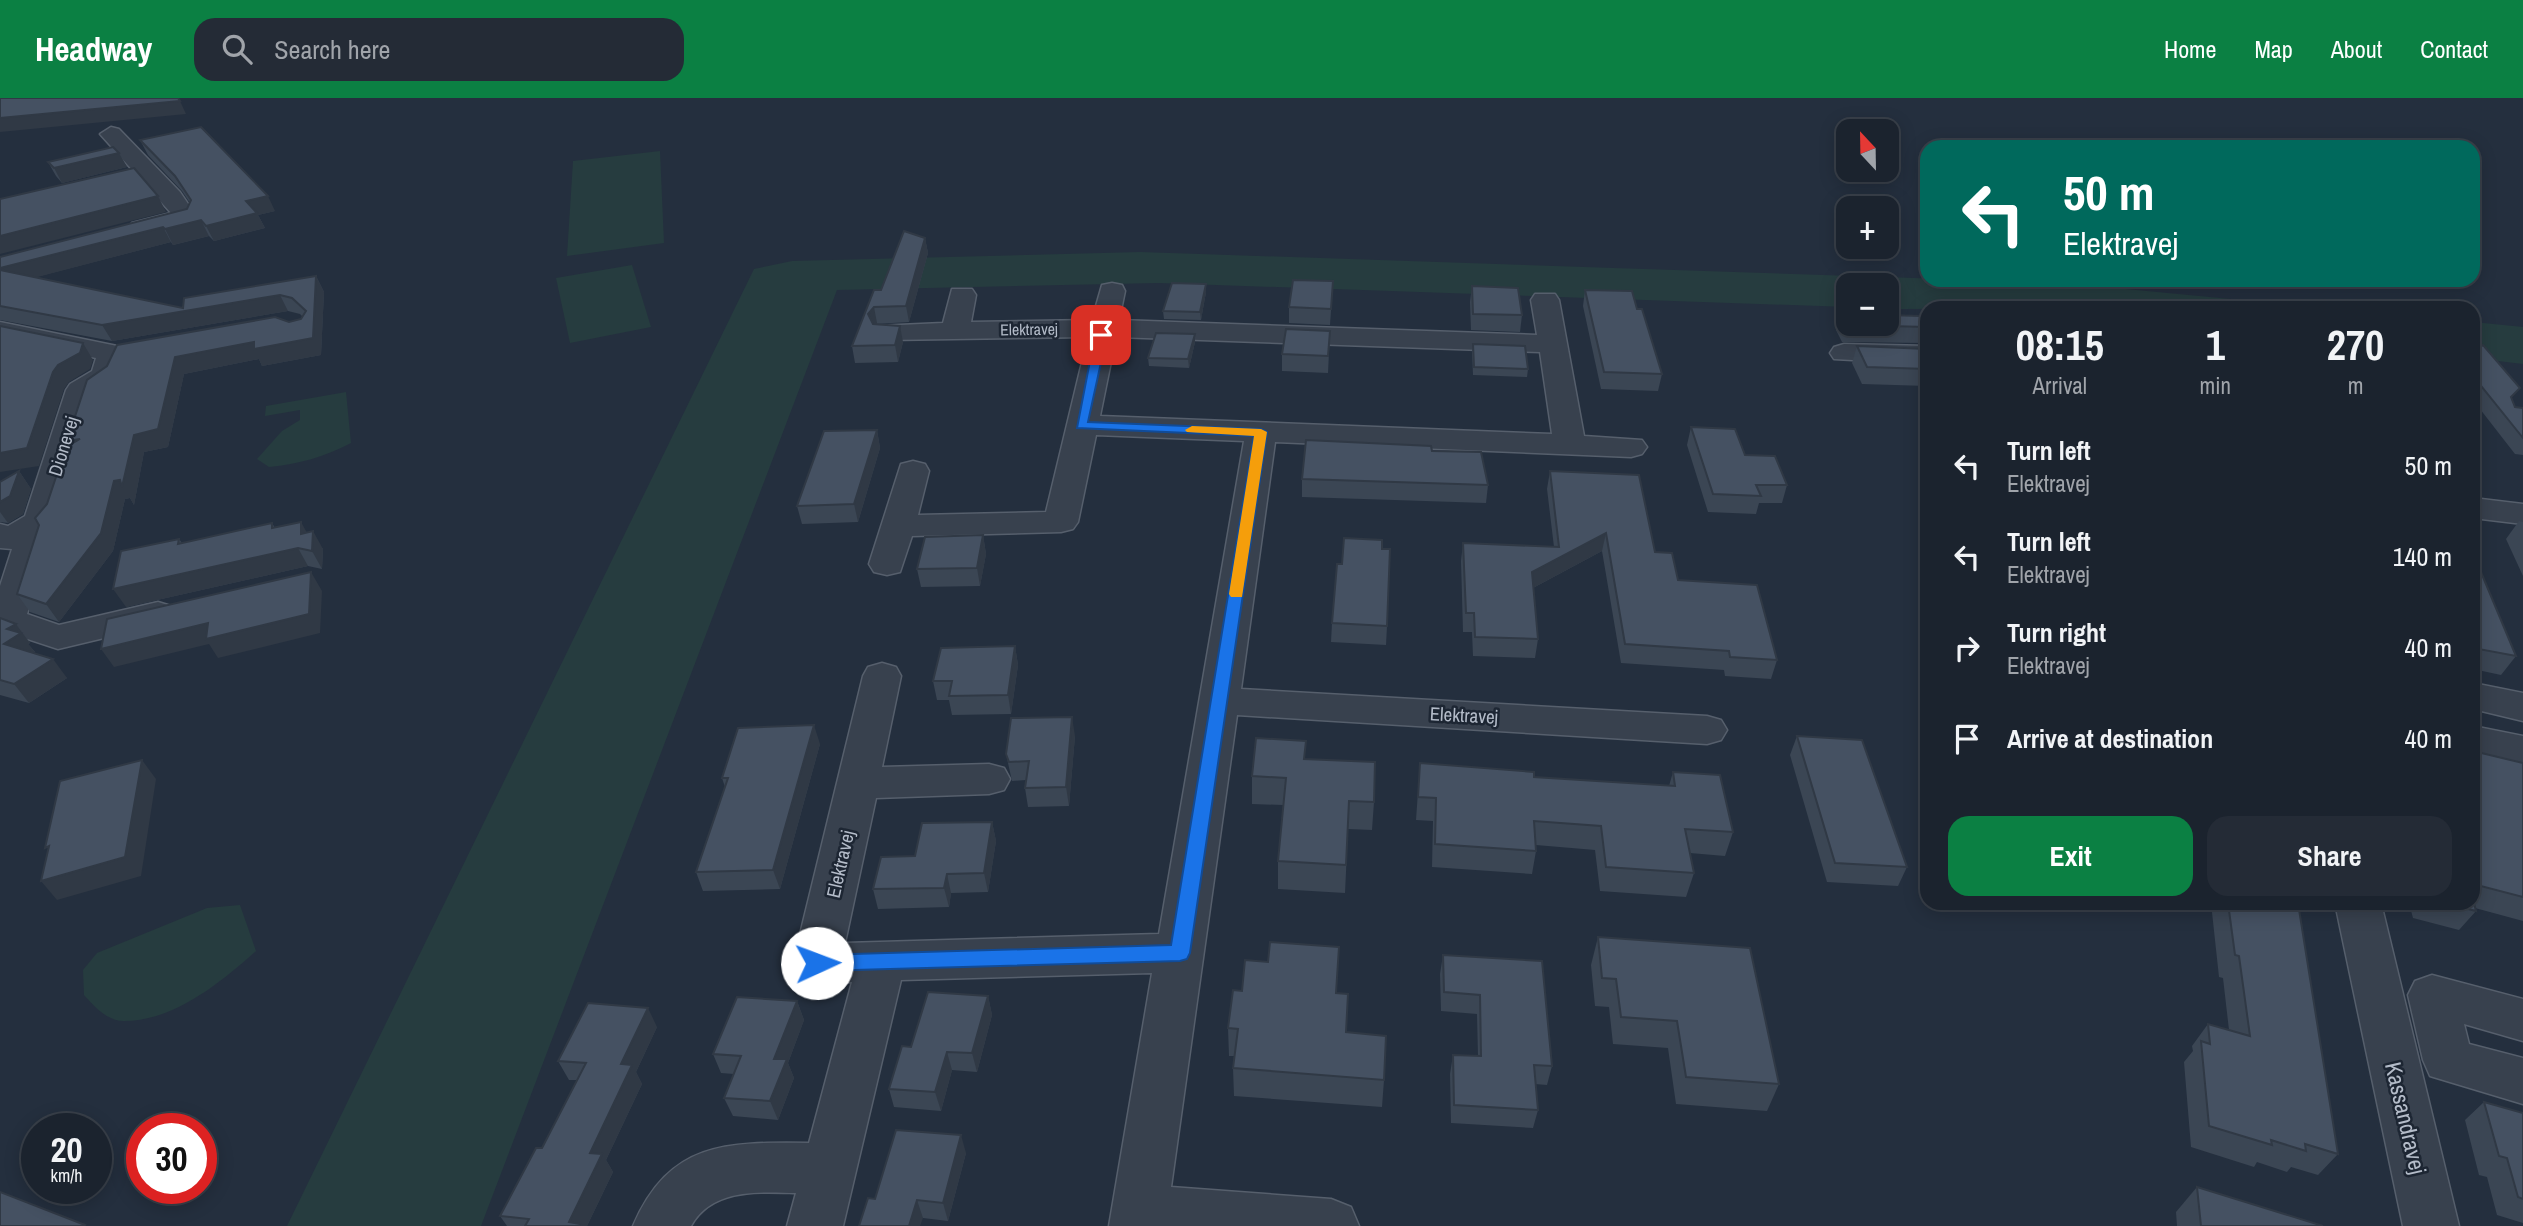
<!DOCTYPE html>
<meta charset="utf-8">
<style>
:root{--surface:#1b232e;--page:#242b36;--text:#f1f3f6;--muted:#a0a4aa;--line:#39404a;--accent:#0b8043}
body{margin:0;font-family:"Archivo Narrow",sans-serif;background:var(--page);color:var(--text);height:100vh;display:flex;flex-direction:column;font-size:26px;white-space:nowrap}
*{box-sizing:border-box;margin:0}
p{font-size:23px;color:var(--muted)}
.icon{flex:none;width:38px;height:38px;fill:none;stroke:currentColor;stroke-width:2;stroke-linecap:round;stroke-linejoin:round}
.map{position:relative;flex:1;overflow:hidden}
.panel{position:absolute;left:1920px;top:203px;width:560px;height:609px;display:flex;flex-direction:column;background:var(--surface);border-radius:21px;box-shadow:0 4px 18px #0003,0 0 0 2px var(--line)}
.panel>*{flex:none}
.banner{position:absolute;left:1920px;top:42px;width:560px;height:147px;border-radius:21px;box-shadow:0 4px 18px #0003,0 0 0 2px var(--line);background:#00695c;color:#fff;overflow:hidden}
.needle{width:46px;rotate:338deg}
.fabs{position:absolute;left:1836px;top:21px;display:grid;gap:14px}
.fabs a{display:grid;place-items:center;width:63px;height:63px;border-radius:14px;background:var(--surface);box-shadow:0 4px 18px #0003,0 0 0 2px var(--line);font-size:35px}
.speed{position:absolute;left:21px;top:1015px;display:flex;gap:14px;font-size:35px;font-weight:700;text-align:center}
.speed>*{display:grid;place-content:center;width:91px;height:91px;border-radius:50%;background:var(--surface);box-shadow:0 4px 18px #0003,0 0 0 2px var(--line);line-height:1}
.speed small{font-size:18px;font-weight:400}
.speed .limit{border:10px solid #d22;background:#fff;color:#111}
.pin{position:absolute;display:grid;place-items:center;width:60px;height:60px;color:#fff;margin:-30px;border-radius:14px;box-shadow:0 4px 10px #0006}
.me{position:absolute;width:77px;margin:-38px;rotate:88deg;stroke-linejoin:round;filter:drop-shadow(0 0 5px #0008)}
.turn{display:flex;align-items:center;gap:24px;height:147px;padding:0 28px;font-size:32px}
.turn .icon{width:91px;height:91px;stroke-width:2.5}
.turn b{display:block;font-size:49px;line-height:60px}
.eta{display:flex;justify-content:space-evenly;align-items:center;height:119px;text-align:center}
.eta b{font-size:42px;font-weight:700;line-height:49px}
.primary-button{display:flex;gap:14px;margin-top:auto;padding:14px 28px}
.primary-button a{flex:1;height:80px;border-radius:21px;background:var(--accent);color:#fff;font-size:28px;font-weight:700;line-height:80px;text-align:center}
.primary-button a+a{background:var(--page);color:var(--text)}
ul{padding:0;list-style:none}
li{display:flex;align-items:center;gap:21px;height:91px;padding:0 28px}
li div{flex:1}
li b{display:block;font-size:26px}
li em{font-style:normal}
header{display:flex;align-items:center;gap:42px;box-sizing:border-box;height:98px;padding:0 35px;background:var(--accent);color:#fff}
header strong{font-size:33px}
nav{display:flex;gap:38px;margin-inline-start:auto;font-size:24px}
.search{width:490px;height:63px;background:var(--page);display:flex;align-items:center;gap:18px;box-sizing:border-box;padding:0 24px;border-radius:21px;color:var(--muted);font-size:26px}
.map>svg:first-child{display:block}
</style>
<header>
<strong>Headway</strong>
<div class="search"><svg class="icon" aria-label="search" viewBox="0 0 24 24"><circle cx="10" cy="10" r="6"/><path d="M15 15l6 6"/></svg>Search here</div>
<nav><a>Home</a><a>Map</a><a>About</a><a>Contact</a></nav>
</header>
<div class="map">
<svg width="2523" height="1128" viewBox="0 0 2523 1128">
<rect width="100%" height="100%" fill="#242f3e"/>
<g fill="#263c3f">
<path d="M660 53 664 145 567 158 573 63Z"/>
<path d="M1140 154 2063 185 2325 210 1887 211 1886 187H1848V209L1159 185 837 192 481 1128H287L754 171 792 163Z"/>
<path d="M632 167 651 229 570 245 556 180Z"/>
<path d="M2473 224 2523 229V266L2473 260Z"/>
<path d="M346 294 351 345C324 359 299 366 269 369L257 361 282 333 300 322V312L265 318 266 308Z"/>
<path d="M240 807 256 853C220 885 174 923 124 923 107 923 94 908 84 897L83 872 97 855 207 810Z"/>
</g>
<g fill="none" stroke-linecap="round" stroke-linejoin="round">
<g stroke="#565f6c" stroke-width="3">
<g id="minor">
<path d="M111 29 119 31 180 94 197 119 194 124 141 137 132 135 129 130 132 125 171 115 100 36Z"/>
<path d="M1112 185 1122 187 1125 193 1119 222 1537 237 1531 202 1535 196H1555L1559 202 1584 338 1642 342 1647 349 1642 356 1631 359 1275 344 1241 591 1707 618 1721 622 1727 632 1721 642 1707 646 1237 617 1171 1089 1331 1101 1351 1109 1359 1128H1109L1152 875 901 882 843 1128H787L796 1095C759 1094 712 1090 691 1128H633C670 1043 726 1044 809 1045L852 884 817 885 800 879 793 865 863 578 868 569 882 565 896 569 901 578 882 669 989 666 1004 670 1010 681 1004 692 989 696 876 700 845 845 1159 836 1244 343 1096 337 1078 424 1073 431 1061 434 912 438 900 474 887 477 874 474 869 466 901 366 913 363 925 366 929 373 918 417 1046 414 1088 239 887 242 877 240 873 234 877 228 943 225 952 191H972L976 197 971 224 1092 222 1102 187ZM1116 239 1540 254 1552 336 1100 318Z"/>
<path d="M0 224 122 249 126 255 115 284 95 297 57 423 42 436 49 444 27 516 59 527 158 504 171 508 177 516 171 524 58 551 0 532V488L12 451 0 450V426L8 428 25 418 66 292 70 286 92 273 96 260 0 240Z"/>
<path d="M1844 246 1927 248V266L1834 261 1830 255 1834 249Z"/>
<path d="M2473 400 2523 406V426L2473 420Z"/>
<path d="M2473 585 2523 595V623L2473 611Z"/>
<path d="M2473 628 2523 638V668L2473 656Z"/>
<path d="M2335 805H2381L2459 1128H2403Z"/>
<path d="M2432 877 2523 901V943L2464 926 2469 946 2523 960V1006L2430 978 2423 962 2408 897 2415 883Z"/>
</g>
</g>
<use href="#minor" fill="#38414e" fill-rule="evenodd"/>
</g>
<g fill="#3b4654">
<path d="M140 42 275 113 258 117 265 130 214 143 209 138 173 147 171 144 36 179 183 210 316 178 324 194 321 257 262 268 259 261 184 276 168 349 144 354 134 407 130 400 125 401 113 453 59 524 30 514 17 496 47 406 69 346 87 282 301 221 303 219 300 216 288 213 112 243 0 222V159L187 111 190 105 182 93 148 57Z"/>
<path d="M119 55 127 69 62 85 56 78 48 64Z"/>
<path d="M925 140 928 155 909 224 876 226 903 244 898 264 855 265 852 248 881 192Z"/>
<path d="M1333 183 1330 227 1289 225V209Z"/>
<path d="M1472 188 1522 217 1520 234 1471 232 1470 204Z"/>
<path d="M1585 192 1637 211 1662 276 1658 293 1601 291 1583 208Z"/>
<path d="M1206 194 1201 222 1164 221 1163 213Z"/>
<path d="M1841 215 1927 226V234L1923 245 1842 244 1836 232Z"/>
<path d="M1330 233 1328 275 1282 273V256Z"/>
<path d="M1195 236V244L1189 270 1149 268 1148 260Z"/>
<path d="M1473 246 1528 271 1527 279 1473 277 1472 254Z"/>
<path d="M1857 248 1927 251V288L1862 286 1852 265Z"/>
<path d="M2473 255 2512 302 2515 309 2523 310V357L2515 356 2473 302Z"/>
<path d="M1691 329 1745 357 1787 387 1782 405H1759L1756 416 1708 414 1687 347Z"/>
<path d="M877 332 880 350 858 424 802 426 797 408Z"/>
<path d="M1432 353 1488 387 1486 405 1302 399V381Z"/>
<path d="M19 373 31 391 23 416 8 425 0 424V384Z"/>
<path d="M1550 373 1655 454 1678 482 1777 562 1771 581 1725 578 1724 572 1621 565 1602 453 1533 490 1538 541 1535 560 1473 558 1472 534H1463L1461 463 1463 445 1554 449 1547 391Z"/>
<path d="M2519 423 2523 424V478L2506 441Z"/>
<path d="M272 425 275 430 307 434 323 451 322 471 308 468 126 509 179 441 182 445Z"/>
<path d="M983 437 986 456 980 488 921 489 917 471Z"/>
<path d="M1382 451 1387 528 1386 547 1331 544 1332 525 1342 466Z"/>
<path d="M2473 455 2516 558 2501 577 2473 571Z"/>
<path d="M0 520 16 526 30 545 28 546 35 554 33 555 67 580 29 605 0 597Z"/>
<path d="M1015 548 1018 567 1011 616 952 617 949 602H937L933 583Z"/>
<path d="M1075 638 1069 708 1028 709 1025 690 1026 682 1012 683 1006 656Z"/>
<path d="M1797 638 1907 769 1898 788 1827 784 1790 657Z"/>
<path d="M820 646 780 791 703 793 696 774 725 689 722 680Z"/>
<path d="M2473 653 2523 665V823L2475 810 2476 813 2459 832 2413 820 2409 805H2473Z"/>
<path d="M1305 661 1374 704 1372 732 1348 731 1345 795 1278 791V763L1283 707 1252 706V678Z"/>
<path d="M1420 665 1534 679 1669 688 1673 674 1733 734 1725 758 1690 755 1694 775 1686 799 1600 793 1595 752 1536 747V753L1532 776 1432 769 1433 723 1416 722Z"/>
<path d="M992 724 996 743 988 794 951 795 949 809 878 811 873 791 915 758Z"/>
<path d="M2211 805H2298L2338 1056 2318 1077 2291 1069 2287 1074 2257 1064 2254 1069 2191 1049 2184 964 2193 953 2192 948 2208 926 2229 932 2223 880 2219 879Z"/>
<path d="M1598 839 1779 986 1767 1013 1676 1006 1668 950 1613 946 1609 909 1595 908 1591 867Z"/>
<path d="M1443 857 1552 968 1547 987 1535 986 1538 1012 1533 1030 1451 1025 1450 976 1453 957 1478 958 1477 916 1441 913 1440 876Z"/>
<path d="M1242 893 1336 895 1346 934 1384 982 1382 1009 1234 998 1233 970 1234 958H1229L1228 930Z"/>
<path d="M988 898 992 917 977 974 952 972 941 1013 894 1009 889 991 911 949Z"/>
<path d="M797 903 804 922 788 965 794 980 778 1022 733 1018 724 1000 734 976 721 975 713 956Z"/>
<path d="M657 929 636 974 642 986 606 1062 613 1074 587 1128H507L500 1118 542 1050 577 982H569L558 963Z"/>
<path d="M2484 1004 2523 1015V1125L2497 1117 2487 1079 2479 1077 2465 1022Z"/>
<path d="M966 1055 948 1123 923 1120 875 1101Z"/>
<path d="M2197 1089 2323 1128H2177L2176 1114Z"/>
</g>
<g fill="#303945">
<path d="M180 3 186 16 0 34V20Z"/>
<path d="M119 55 127 69 62 85 54 70Z"/>
<path d="M158 98 166 114 0 156V138Z"/>
<path d="M268 98 275 113 258 117 265 130 214 143 206 128 246 103Z"/>
<path d="M201 122 209 138 173 147 165 131Z"/>
<path d="M163 129 171 144 7 187 0 176V170Z"/>
<path d="M925 140 928 155 909 224 906 208Z"/>
<path d="M316 178 324 194 321 257 262 268 259 261 184 276 168 349 144 354 134 407 130 400 125 401 113 453 59 524 46 506 114 383 120 382 134 337 175 259 254 244 313 240Z"/>
<path d="M1206 186V194L1201 222 1200 214Z"/>
<path d="M280 197 288 213 112 243 102 227Z"/>
<path d="M874 209 877 225 871 233 868 216Z"/>
<path d="M900 228 903 244 898 264 895 247Z"/>
<path d="M1195 236V244L1189 270 1188 261Z"/>
<path d="M83 245 93 262 90 271 69 284 64 291 39 368 0 374V355L58 267Z"/>
<path d="M877 332 880 350 858 424 854 406Z"/>
<path d="M19 373 31 391 23 416 8 425 0 414V404Z"/>
<path d="M301 424 311 442V454L301 436Z"/>
<path d="M313 433 323 451 322 471 312 453Z"/>
<path d="M1606 435 1602 453 1529 492 1532 474Z"/>
<path d="M983 437 986 456 980 488 977 470Z"/>
<path d="M298 450 308 468 126 509 113 491Z"/>
<path d="M311 474 322 493 320 535 218 560 209 546 114 569 101 551Z"/>
<path d="M16 526 30 545 28 546 35 554 18 564 4 546 7 531Z"/>
<path d="M1015 548 1018 567 1011 616 1008 597Z"/>
<path d="M53 561 67 580 29 605 14 586Z"/>
<path d="M1072 619 1075 638 1069 708 1066 689Z"/>
<path d="M814 627 820 646 780 791 773 772Z"/>
<path d="M142 662 156 681 141 778 57 802 41 783Z"/>
<path d="M992 724 996 743 988 794 984 775Z"/>
<path d="M947 776 951 795 949 809 944 790Z"/>
<path d="M988 898 992 917 977 974 972 955Z"/>
<path d="M797 903 804 922 788 965 794 980 778 1022 770 1003 774 961Z"/>
<path d="M648 910 657 929 636 974 642 986 606 1062 613 1074 587 1128H571L569 1124 590 1055 621 966Z"/>
<path d="M947 954 952 972 941 1013 935 994Z"/>
<path d="M961 1037 966 1055 948 1123 943 1105Z"/>
<path d="M917 1102 923 1120 920 1128H909Z"/>
</g>
<g fill="#455162" stroke="#303945" stroke-width="2">
<path d="M0 0H178L180 3 0 20Z"/>
<path d="M201 29 268 98 246 103 257 115 206 128 201 122 165 131 163 129 0 170V159L187 111 191 102 175 78 140 42Z"/>
<path d="M113 49 119 55 54 70 48 64Z"/>
<path d="M134 70 158 98 0 138V101Z"/>
<path d="M904 133 925 140 906 208 874 209 868 216 873 226 900 228 895 247 852 248 874 192H881Z"/>
<path d="M0 172 183 210 184 200 316 178 313 240 254 251V244L175 259 158 331 134 337 122 389 120 382 114 383 101 435 46 506 17 496 39 427 35 420 47 406 66 349 80 341 67 343 87 282 107 268 117 247 275 219 289 224 301 221 306 213 292 200 280 197 102 227 0 208Z"/>
<path d="M1293 182 1333 183 1331 211 1289 209Z"/>
<path d="M1172 185 1206 186 1200 214 1163 213Z"/>
<path d="M1472 188 1518 190 1522 217 1473 216Z"/>
<path d="M1585 192 1632 193 1637 211H1642L1662 276 1604 274Z"/>
<path d="M1841 215H1848V226H1886V217L1922 218 1927 226V229L1847 227Z"/>
<path d="M0 228 83 245 80 255 58 267 53 274 27 350 0 355Z"/>
<path d="M1286 231 1330 233 1328 258 1282 256Z"/>
<path d="M1156 235 1195 236 1188 261 1148 260Z"/>
<path d="M1473 246 1525 248 1528 271 1474 269Z"/>
<path d="M2483 247 2520 290 2511 299 2515 309 2523 310V340L2473 278V255Z"/>
<path d="M1857 248 1927 251V271L1867 269Z"/>
<path d="M1691 329 1735 331 1745 357 1775 358 1787 387H1756L1761 398 1713 396Z"/>
<path d="M877 332 854 406 797 408 824 333Z"/>
<path d="M1306 342 1431 348 1432 353 1481 354 1488 387 1302 381Z"/>
<path d="M19 373 10 398 0 404V384Z"/>
<path d="M1550 373 1639 377 1655 454 1672 455 1678 482 1757 487 1777 562 1730 559 1729 553 1625 546 1606 435 1532 474 1538 541 1475 539 1474 515H1466L1463 445 1559 449Z"/>
<path d="M301 424V436L313 433 312 453 298 450 113 491 121 453 179 441 178 446 272 425V430Z"/>
<path d="M983 437 977 470 917 471 925 439Z"/>
<path d="M1344 440 1382 442V451H1390L1387 528 1332 525 1337 466H1342Z"/>
<path d="M2473 455 2516 558 2473 550Z"/>
<path d="M311 474 309 516 206 541 208 525 101 551 107 521Z"/>
<path d="M0 520 16 526 7 531 21 535 4 546 53 561 14 586 0 582Z"/>
<path d="M1015 548 1008 597 949 598 952 583H933L941 550Z"/>
<path d="M1072 619 1066 689 1025 690 1029 663 1009 664 1006 656 1011 620Z"/>
<path d="M814 627 773 772 696 774 728 680H722L738 630Z"/>
<path d="M1797 638 1862 642 1907 769 1835 765Z"/>
<path d="M1256 640 1306 643 1304 661 1375 664 1374 704 1349 703 1346 767 1278 763 1286 680 1252 678Z"/>
<path d="M2473 653 2523 665V799L2473 786Z"/>
<path d="M142 662 125 759 41 783 49 748 45 750 60 683Z"/>
<path d="M1420 665 1534 674V679L1675 688 1673 674 1720 677 1733 734 1685 731 1694 775 1606 769 1601 728 1534 723 1536 753 1435 746 1436 700 1418 699Z"/>
<path d="M992 724 984 775 947 776 944 790 873 791 881 759 915 758 922 725Z"/>
<path d="M2473 801 2476 813 2445 805H2473Z"/>
<path d="M2228 805H2298L2338 1056 2305 1046 2306 1053 2271 1042 2272 1047 2209 1028 2201 943 2210 946 2208 926 2250 938 2239 858 2235 857Z"/>
<path d="M1598 839 1750 850 1779 986 1686 979 1677 923 1621 919 1616 881 1602 880Z"/>
<path d="M1270 844 1339 849 1336 895 1348 896 1346 934 1386 938 1384 982 1233 970 1238 931 1228 930 1233 892 1242 893 1245 862 1268 864Z"/>
<path d="M1443 857 1542 863 1552 968 1534 967 1538 1012 1454 1007 1453 957 1481 958 1480 897 1444 894Z"/>
<path d="M928 894 988 898 972 955 947 954 935 994 889 991 902 948 911 949Z"/>
<path d="M737 899 797 903 774 961H787L770 1003 724 1000 741 958 713 956Z"/>
<path d="M588 905 648 910 621 966 632 967 590 1055 602 1056 569 1124 580 1126 579 1128H525L529 1121 500 1118 536 1050H542L586 965 558 963Z"/>
<path d="M2484 1004 2523 1015V1101L2518 1099 2507 1060 2499 1058Z"/>
<path d="M896 1032 961 1037 943 1105 917 1102 909 1128H859L868 1100 875 1101Z"/>
<path d="M2197 1089 2323 1128H2201Z"/>
<path d="M0 1094 85 1127 84 1128H0Z"/>
</g>
<path fill="#1a73e8" stroke="#114b97" stroke-width="2" d="M1101 233 1107 237 1088 324 1261 331 1267 334 1190 855 1187 861 1180 863 817 873 810 870 807 865 810 859 817 857 1171 847 1254 338 1077 330 1095 237Z"/>
<path fill="#f59e0b" d="M1192 328 1261 331 1267 334 1242 499H1231L1229 496 1254 338 1187 334 1185 332Z"/>
<g text-anchor="middle" dominant-baseline="central" stroke-width="5" stroke-linejoin="round" paint-order="stroke">
<g font-size="16" fill="#b4bcc9" stroke="#1d2633">
<text transform="translate(1029 231) rotate(-1)">Elektravej</text>
</g>
<g font-size="19" fill="#b4bcc9" stroke="#1d2633">
<text transform="translate(63 348) rotate(-73)">Dionevej</text>
<text transform="translate(1464 617) rotate(3)">Elektravej</text>
<text transform="translate(840 766) rotate(-77)">Elektravej</text>
</g>
<g font-size="23" fill="#b4bcc9" stroke="#1d2633">
<text transform="translate(2406 1020) rotate(77)">Kassandravej</text>
</g>
</g>
</svg>
<div class="fabs">
<a><svg class="needle" viewBox="-14 -14 28 28"><path d="M0-13l5 13h-10z" fill="#e53935"/><path d="M0 13l5-13h-10z" fill="#a0a4aa"/></svg></a>
<a>+</a>
<a>−</a>
</div>
<div class="speed"><div>20<small>km/h</small></div><div class="limit">30</div></div>
<div class="pin" style="left:1101px;top:237px;background:#d93025"><svg class="icon" aria-label="arrive" viewBox="0 0 24 24"><path d="M6 21V4h12l-3 4 3 4H6"/></svg></div>
<svg class="me" style="left:817px;top:865px" viewBox="-20 -20 40 40"><circle r="19" fill="#fff"/><path d="M0-13L10 11 0 6-10 11z" fill="#1a73e8"/></svg>
<div class="banner">
<div class="turn"><svg class="icon" aria-label="left" viewBox="0 0 24 24"><path d="M17 20v-9H6M10 6l-5 5 5 5"/></svg><div><b>50 m</b>Elektravej</div></div>
</div>
<section class="panel">
<div class="eta">
<div><b>08:15</b><p>Arrival</p></div>
<div><b>1</b><p>min</p></div>
<div><b>270</b><p>m</p></div>
</div>
<ul>
<li><svg class="icon" aria-label="left" viewBox="0 0 24 24"><path d="M17 20v-9H6M10 6l-5 5 5 5"/></svg><div><b>Turn left</b><p>Elektravej</p></div><em>50 m</em></li>
<li><svg class="icon" aria-label="left" viewBox="0 0 24 24"><path d="M17 20v-9H6M10 6l-5 5 5 5"/></svg><div><b>Turn left</b><p>Elektravej</p></div><em>140 m</em></li>
<li><svg class="icon" aria-label="right" viewBox="0 0 24 24"><path d="M7 20v-9h11M14 6l5 5-5 5"/></svg><div><b>Turn right</b><p>Elektravej</p></div><em>40 m</em></li>
<li><svg class="icon" aria-label="arrive" viewBox="0 0 24 24"><path d="M6 21V4h12l-3 4 3 4H6"/></svg><div><b>Arrive at destination</b></div><em>40 m</em></li>
</ul>
<div class="primary-button"><a>Exit</a><a>Share</a></div>
</section>
</div>
